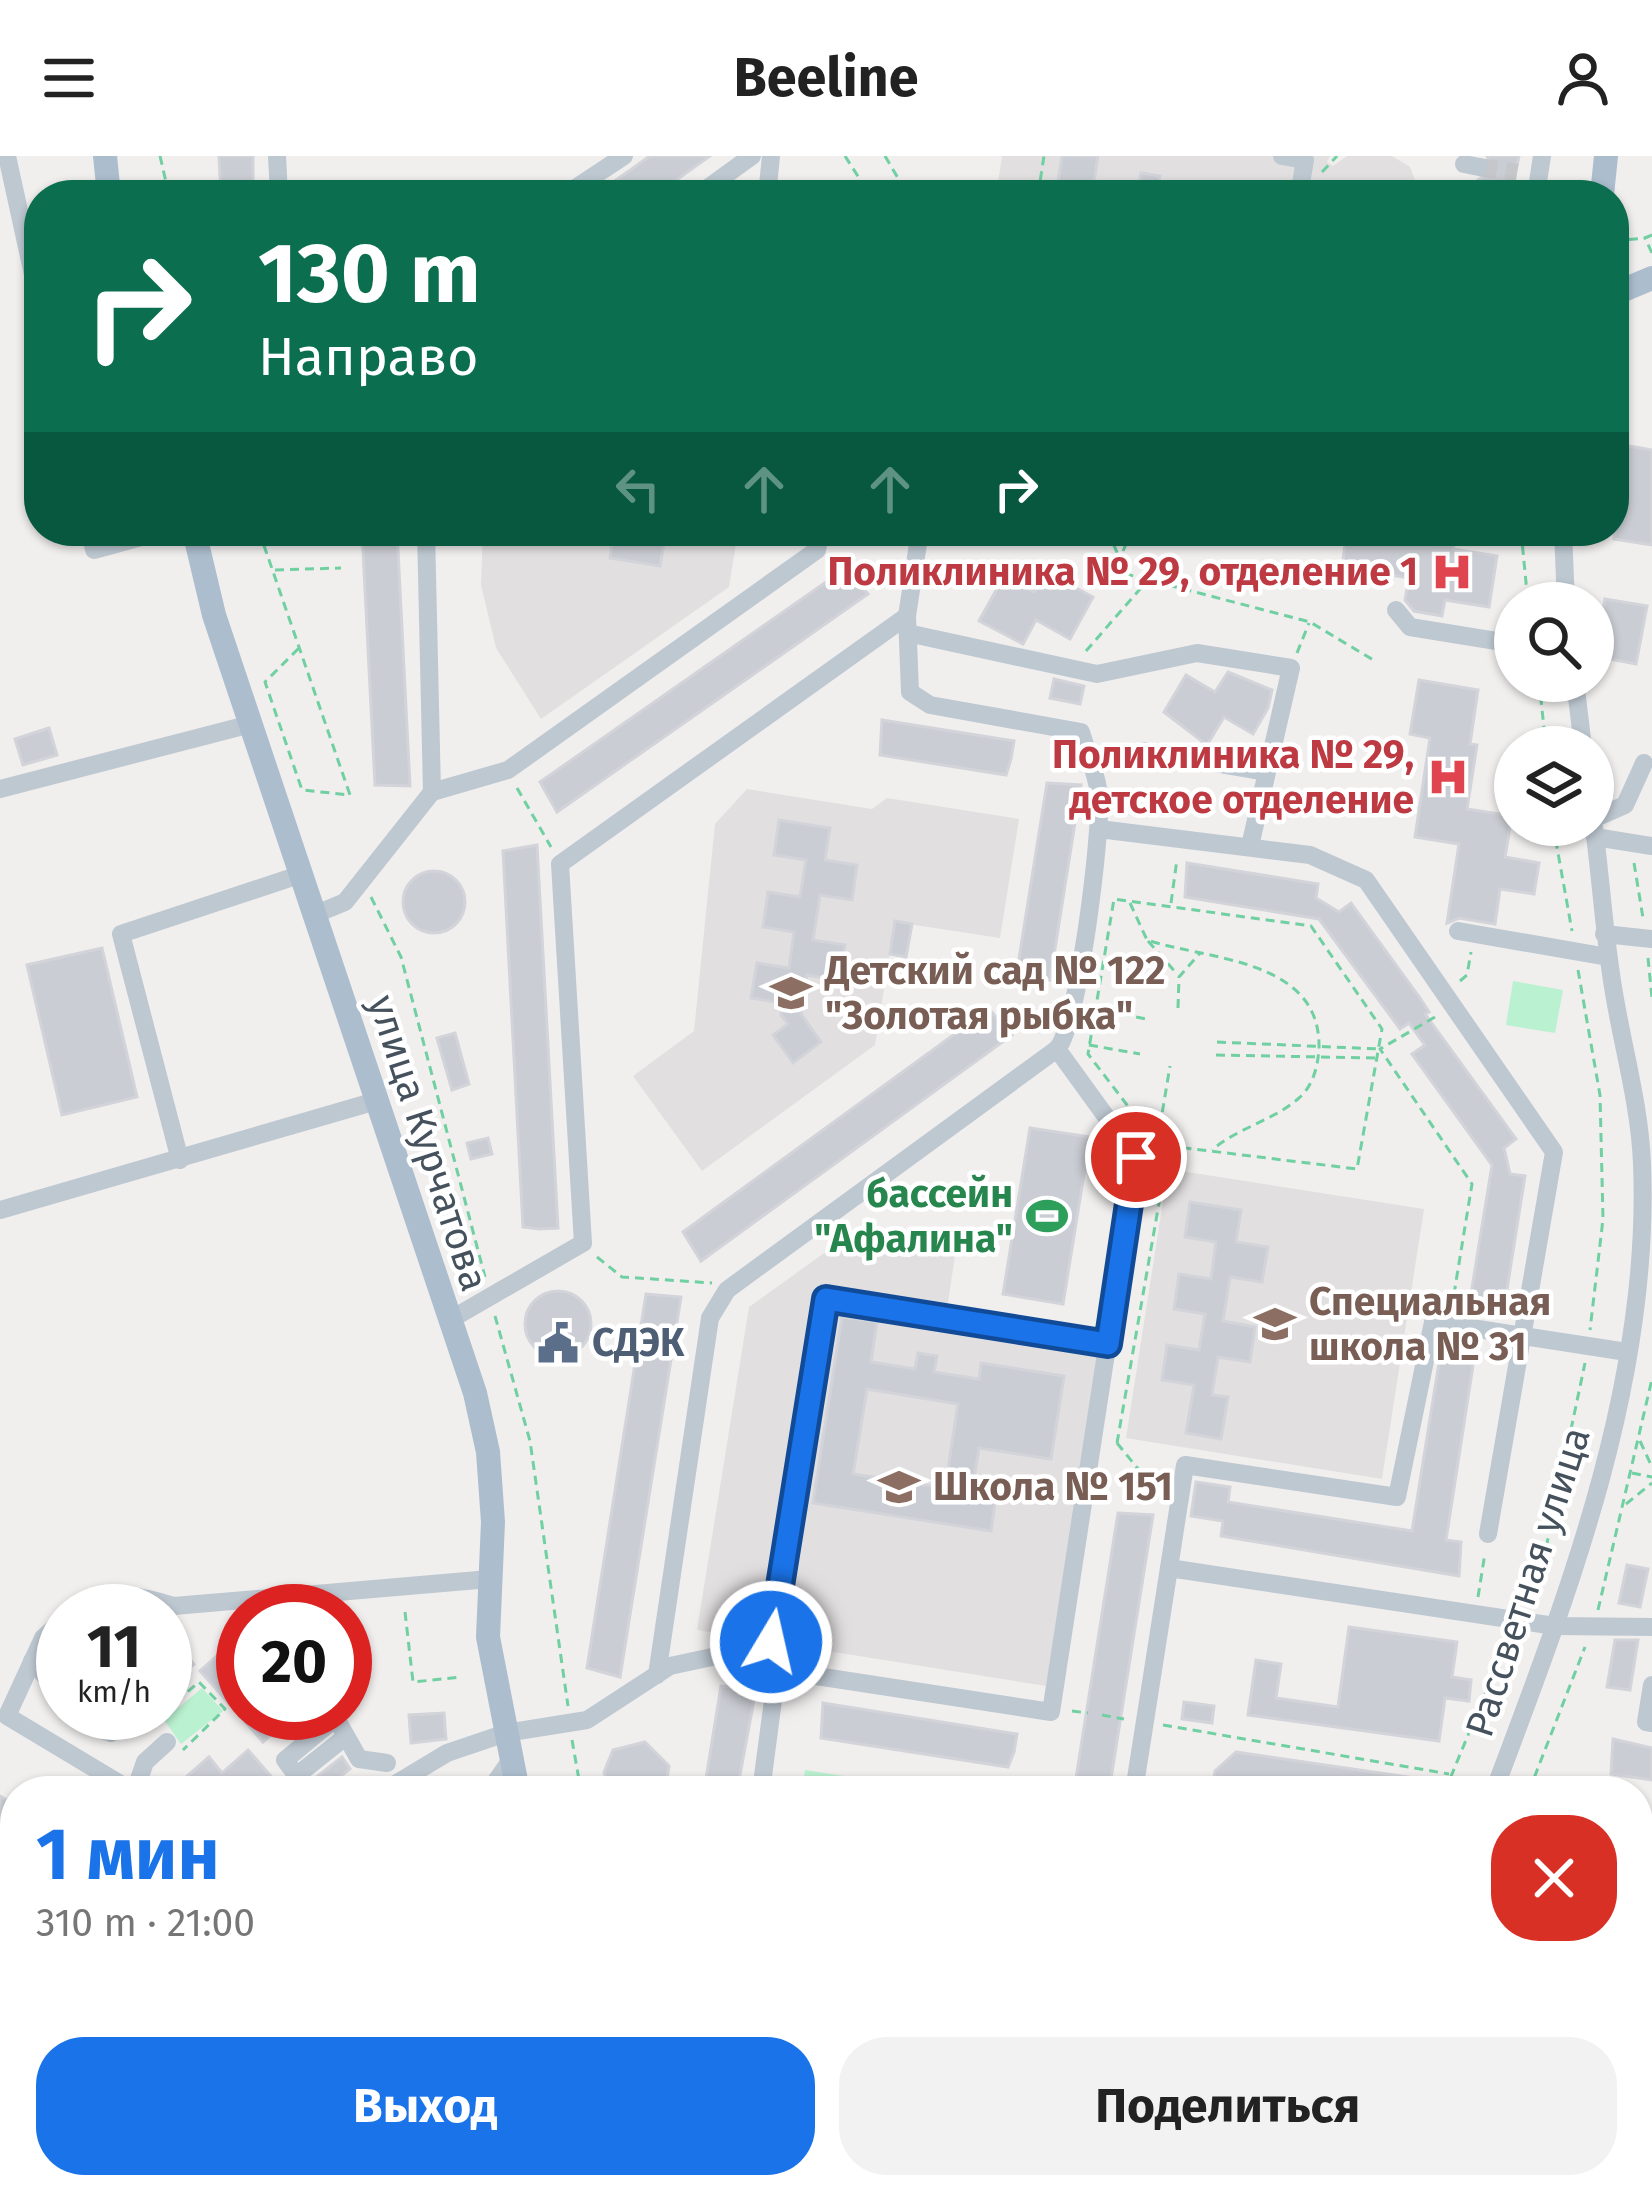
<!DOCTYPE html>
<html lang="ru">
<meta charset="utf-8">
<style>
:root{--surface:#fff;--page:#f2f2f2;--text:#222;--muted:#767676;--accent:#1a73e8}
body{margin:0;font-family:"Fira Sans",sans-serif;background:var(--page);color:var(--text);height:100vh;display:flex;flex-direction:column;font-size:45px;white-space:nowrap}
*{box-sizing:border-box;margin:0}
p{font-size:39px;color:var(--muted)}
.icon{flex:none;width:66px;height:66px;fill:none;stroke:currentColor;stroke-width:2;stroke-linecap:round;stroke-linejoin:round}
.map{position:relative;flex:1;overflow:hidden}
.drawer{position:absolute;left:0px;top:1620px;width:1653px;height:423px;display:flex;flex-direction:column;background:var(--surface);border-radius:48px 48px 0 0;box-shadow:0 3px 9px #0004}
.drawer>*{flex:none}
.hud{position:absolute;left:24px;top:24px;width:1605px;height:366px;border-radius:48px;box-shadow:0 3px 9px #0004;background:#0b6e4f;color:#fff;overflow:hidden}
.buttons{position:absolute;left:1494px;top:426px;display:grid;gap:24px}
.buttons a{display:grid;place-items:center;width:120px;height:120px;border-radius:50%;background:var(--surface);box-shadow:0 3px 9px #0004;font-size:60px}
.speed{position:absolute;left:36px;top:1428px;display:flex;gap:24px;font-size:60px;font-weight:700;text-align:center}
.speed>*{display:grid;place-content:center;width:156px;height:156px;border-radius:50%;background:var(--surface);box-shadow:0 3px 9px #0004;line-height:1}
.speed small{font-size:30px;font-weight:400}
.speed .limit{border:18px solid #d22;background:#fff;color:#111}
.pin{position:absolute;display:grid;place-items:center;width:102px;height:102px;color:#fff;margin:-51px;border:6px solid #fff;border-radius:50%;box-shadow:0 3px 12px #0007}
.me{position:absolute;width:132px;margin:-66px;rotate:9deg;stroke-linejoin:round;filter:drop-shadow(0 0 9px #0008)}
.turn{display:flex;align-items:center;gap:42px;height:252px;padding:0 36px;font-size:54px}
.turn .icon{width:156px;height:156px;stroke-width:2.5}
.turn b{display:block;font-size:84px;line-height:102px}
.lanes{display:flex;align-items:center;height:114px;padding:0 36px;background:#0003;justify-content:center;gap:60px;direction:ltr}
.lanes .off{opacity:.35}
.round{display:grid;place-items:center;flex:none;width:126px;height:126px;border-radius:48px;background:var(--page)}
.headline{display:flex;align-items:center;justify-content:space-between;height:204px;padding:0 36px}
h1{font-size:72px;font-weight:700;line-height:90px;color:var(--accent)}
.cta{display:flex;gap:24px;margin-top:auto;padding:24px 36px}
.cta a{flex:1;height:138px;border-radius:48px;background:var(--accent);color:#fff;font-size:48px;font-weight:700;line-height:138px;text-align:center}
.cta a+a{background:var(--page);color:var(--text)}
header{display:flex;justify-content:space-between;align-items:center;height:156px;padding:0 36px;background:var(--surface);font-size:54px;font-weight:700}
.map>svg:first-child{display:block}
</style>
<header><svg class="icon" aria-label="menu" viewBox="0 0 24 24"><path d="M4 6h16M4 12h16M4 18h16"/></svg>Beeline<svg class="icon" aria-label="person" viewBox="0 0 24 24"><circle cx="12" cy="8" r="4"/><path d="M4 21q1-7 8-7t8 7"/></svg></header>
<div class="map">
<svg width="1652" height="2041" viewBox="0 0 1652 2041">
<rect width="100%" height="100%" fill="#f1eeee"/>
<g fill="#e2dfe0">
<path d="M1002 0H1330L1327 6 1333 10 1347 0H1392L1410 11 1418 32 1417 39H996Z"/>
<path d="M483 375H738L729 431 541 563 496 492 481 429Z"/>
<path d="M747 633 872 653 887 642 1019 663 1000 782 895 766 875 889 702 1015 633 920 694 875 715 668Z"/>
<path d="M1168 1013 1424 1053 1382 1323 1126 1282Z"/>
<path d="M852 1077 956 1093 947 1153 1102 1178 1046 1530 697 1474 749 1151Z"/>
<path d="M917 2028H1171L1169 2041H927Z"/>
</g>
<g fill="#baf1d0">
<path d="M1513 825 1563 834 1555 877 1506 869Z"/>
<path d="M202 1532 223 1555 181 1588 164 1564Z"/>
<path d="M805 1614 940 1635H802Z"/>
</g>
<g fill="#cacdd3" stroke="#d2d4da" stroke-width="3" fill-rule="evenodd">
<path d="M219 0H253V39H221Z"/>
<path d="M650 0H710L655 39H595Z"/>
<path d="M1062 0H1098L1094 26 1127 31 1126 39H1056Z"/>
<path d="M1487 0H1519L1511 39H1476L1478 24 1492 15Z"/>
<path d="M1141 17 1160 20 1157 39H1137Z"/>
<path d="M1624 289 1652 294V389L1614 383Z"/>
<path d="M362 375H397L410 630 375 629Z"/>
<path d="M614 375H666L660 410 610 402Z"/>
<path d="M1347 375H1456L1453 393 1497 400 1489 451 1445 444 1442 460 1414 455 1405 444 1409 422 1342 411Z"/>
<path d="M846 412 868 438 557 656 540 626Z"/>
<path d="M1045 415 1093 441 1070 483 1036 464 1023 488 979 465 1004 420 1034 436Z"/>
<path d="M1605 443 1647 450 1636 508 1595 500Z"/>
<path d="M1228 516 1272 534 1268 552 1253 578 1224 561 1207 589 1164 556 1186 519 1215 536Z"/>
<path d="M1054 523 1084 530 1080 548 1050 542Z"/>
<path d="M1419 524 1478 534 1470 588 1477 589 1467 653 1512 660 1505 701 1539 707 1534 738 1500 733 1495 768 1459 762 1447 767 1459 688 1415 681 1430 582 1410 578Z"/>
<path d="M882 564 1014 585 1011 603 1006 619 880 599Z"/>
<path d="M49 572 57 599 23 609 15 583Z"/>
<path d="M1047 627 1081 629 1050 824 1017 815Z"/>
<path d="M779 664 830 672 825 704 857 709 852 744 820 739 813 784 845 789 839 824 807 819 801 858 821 886 793 907 773 879 788 868 781 859 783 847 751 842 757 807 789 812 794 776 763 771 768 736 800 741 806 704 774 699Z"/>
<path d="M537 689 558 1072 539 1073 523 1071 503 695Z"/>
<path d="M1187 707 1318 728 1316 742 1339 756 1351 747 1420 842 1429 856 1425 858 1516 983 1504 992 1510 1018 1525 1020 1504 1152 1470 1144 1492 1009 1412 898 1425 889 1409 867 1400 873 1319 763 1185 741Z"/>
<circle cx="434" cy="746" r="31"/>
<path d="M895 765 912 768 906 801 890 798Z"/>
<path d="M102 792 137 941 62 959 27 809Z"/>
<path d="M989 853 1012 879 701 1105 683 1076Z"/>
<path d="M455 877 469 928 452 934 437 882Z"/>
<path d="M1030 972 1090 981 1063 1148 1003 1138Z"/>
<path d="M488 982 492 998 471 1003 467 987Z"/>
<path d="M1190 1046 1241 1054 1236 1086 1268 1091 1262 1126 1230 1121 1223 1165 1255 1171 1250 1206 1218 1201 1212 1239 1228 1241 1221 1283 1186 1277 1194 1229 1162 1224 1167 1189 1199 1194 1205 1158 1174 1153 1179 1118 1211 1123 1216 1086 1185 1081Z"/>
<circle cx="558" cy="1168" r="33"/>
<path d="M646 1138 681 1141 620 1521 587 1512Z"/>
<path d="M842 1161 877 1166 871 1206 915 1213 918 1197 937 1200 934 1216 979 1223 981 1207 1064 1220 1051 1303 979 1292 972 1336 996 1340 991 1375 813 1347ZM867 1233 958 1248 945 1332 853 1318Z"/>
<path d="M1442 1188 1476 1190 1446 1384 1461 1386 1459 1420 1221 1380 1223 1365 1191 1360 1196 1326 1230 1331 1228 1346 1412 1375Z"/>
<path d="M1118 1357 1153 1359 1109 1635H1074Z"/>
<path d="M1627 1409 1648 1413 1640 1451 1619 1447Z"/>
<path d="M1349 1471 1457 1486 1452 1521 1471 1524 1469 1545 1445 1542 1439 1585 1248 1559 1256 1504 1281 1508 1276 1542 1338 1551Z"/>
<path d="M165 1475 194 1508 165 1534Z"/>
<path d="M243 1477V1557H295L263 1586 200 1515Z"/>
<path d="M1615 1484H1638L1630 1534 1607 1531Z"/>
<path d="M721 1530 756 1533 737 1635H704Z"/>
<path d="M1184 1546 1214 1550 1212 1567 1182 1563Z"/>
<path d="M823 1547 1017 1578 1014 1596 1008 1611 821 1582Z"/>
<path d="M444 1557 446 1583 411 1587 409 1559Z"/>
<path d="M1613 1583 1652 1592V1624L1611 1618Z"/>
<path d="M645 1586 669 1610 665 1635H609L604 1616 613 1594Z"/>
<path d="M248 1594 284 1635H170L209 1601 222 1617Z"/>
<path d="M1236 1596 1442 1626 1441 1635H1212L1215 1615Z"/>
<path d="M342 1601 350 1613 327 1631 318 1620Z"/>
<path d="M0 1640 15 1649V1692L0 1683Z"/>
<path d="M0 1722 15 1730V1791L0 1783Z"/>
<path d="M1638 1744 1652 1746V1779L1638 1776Z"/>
<path d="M1638 1912 1652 1914V1947L1638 1945Z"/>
<path d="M0 1968 15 1976V1995L0 2024Z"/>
</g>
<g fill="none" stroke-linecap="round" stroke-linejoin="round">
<path stroke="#c6c7ca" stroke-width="18" stroke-dasharray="18 9" stroke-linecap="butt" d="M1479 11 1517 17"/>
<g stroke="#70d0a2" stroke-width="3" stroke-dasharray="9 6" stroke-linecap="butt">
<path d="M160 0 169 39"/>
<path d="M845 0 870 39"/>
<path d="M885 0 908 39"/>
<path d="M1322 16 1337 0"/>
<path d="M1038 39 1044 0"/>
<path d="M1652 79 1645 82 1652 97"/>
<path d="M1614 85 1645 82"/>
<path d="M259 375 350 639 302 634 265 526 299 492"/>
<path d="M1108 375 1126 418 1310 466 1375 505"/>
<path d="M1521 375 1528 447"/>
<path d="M1123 395 1132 375"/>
<path d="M275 414 341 412"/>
<path d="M1086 495 1147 425"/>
<path d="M1297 497 1309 467"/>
<path d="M1539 525 1546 591"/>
<path d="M517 632 551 691"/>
<path d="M1553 669 1572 775"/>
<path d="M1634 707 1643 762"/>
<path d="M371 741 401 801 485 1121"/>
<path d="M1130 747 1147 784C1207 804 1321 802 1319 892 1318 910 1313 930 1299 942 1273 965 1239 971 1212 994"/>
<path d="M1171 747 1177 703"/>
<path d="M1148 785 1177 818"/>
<path d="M1648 802 1652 842"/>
<path d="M1578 814 1600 939 1603 1063 1590 1174"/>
<path d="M1460 825 1467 819 1471 796"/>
<path d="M1092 852 1146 863"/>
<path d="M1178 852 1179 821 1200 797"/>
<path d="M1435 861 1380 893 1472 1028 1452 1150"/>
<path d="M1217 886 1379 893"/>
<path d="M1089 889 1140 898"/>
<path d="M1216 899 1376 902"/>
<path d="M597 1101 622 1121 712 1127"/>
<path d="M495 1160 530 1285 568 1550"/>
<path d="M1640 1285 1652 1311"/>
<path d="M1117 1287 1169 990 1357 1013 1382 873 1311 770 1114 743 1088 898 1157 988 1170 910"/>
<path d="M1117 1287 1160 1340"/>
<path d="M1632 1317 1652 1321"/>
<path d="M1626 1348 1652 1327"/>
<path d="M1478 1441 1485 1397"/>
<path d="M1527 1448 1546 1392 1585 1207"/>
<path d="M1598 1454 1652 1223"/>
<path d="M405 1456 413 1526 462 1521"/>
<path d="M165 1555 199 1526 225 1553 183 1594"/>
<path d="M1072 1555 1088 1557"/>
<path d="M1102 1559 1124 1563"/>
<path d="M156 1563 163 1557"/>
<path d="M1163 1569 1449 1618"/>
<path d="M572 1584 581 1635"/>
<path d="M1535 1625 1565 1635"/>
<path d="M1445 1635 1508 1482"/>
<path d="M1529 1635 1585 1491"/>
<path d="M1638 1673 1652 1685"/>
<path d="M1638 1689 1650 1684"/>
<path d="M1638 2010 1652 2012"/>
<path d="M722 2028 732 2041"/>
<path d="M1205 2041 1207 2028"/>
<path d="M1317 2041 1319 2028"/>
<path d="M1431 2041 1433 2028"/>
</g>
<g stroke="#bec8d1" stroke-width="18">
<path d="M7 0 39 146"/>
<path d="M277 0 279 39"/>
<path d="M1282 0 1305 4 1299 39"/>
<path d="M1464 8 1479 11"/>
<path d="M565 39 624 0"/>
<path d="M698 39 752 0"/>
<path d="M767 39 771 0"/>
<path d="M1536 39 1542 0"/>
<path d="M90 375 94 394 163 375"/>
<path d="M426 375 432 636"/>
<path d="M1563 375 1566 447"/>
<path d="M1396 454 1410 471 1515 488"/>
<path d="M912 478 1097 518 1197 497 1291 512 1250 690"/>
<path d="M1575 525 1583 591"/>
<path d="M1144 595 1266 616"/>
<path d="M0 633 251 568"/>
<path d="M1593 663 1625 649 1644 607"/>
<path d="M1099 673 1310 699 1366 724 1554 996 1488 1378"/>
<path d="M1595 681 1652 690"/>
<path d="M316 758 345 746 432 636 508 614 817 394 821 375"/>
<path d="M1458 775 1608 801"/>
<path d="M1604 778 1652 783"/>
<path d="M180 1004 121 778 302 718"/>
<path d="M0 1054 376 945"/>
<path d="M448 1165 583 1087 560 708 907 460"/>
<path d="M1169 1412 1185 1309 1397 1341 1433 1166 1627 1196"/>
<path d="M73 1455C101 1430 143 1440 174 1450L490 1423"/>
<path d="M63 1464 43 1482 7 1560 132 1635"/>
<path d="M32 1505 63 1540"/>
<path d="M768 1506 826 1143 1108 1188"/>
<path d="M777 1514 1051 1556 1136 1002 1057 893C1078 871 1102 676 1099 639 1097 618 1087 596 1081 576L930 549 910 536 907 460 920 375"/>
<path d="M657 1519 710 1162 727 1134 1057 893"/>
<path d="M1652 1529 1646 1566 1652 1567"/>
<path d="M78 1557 90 1570 111 1577 135 1557"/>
<path d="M333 1557 359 1603 387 1607"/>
<path d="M296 1620 344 1582"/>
<path d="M135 1635 145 1606 167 1586"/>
<path d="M308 1635 285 1604 337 1561"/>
<path d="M384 1635 447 1597 506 1577 587 1564 670 1510 754 1492 777 1514 761 1635"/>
<path d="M489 1635 511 1604"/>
<path d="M1134 1635 1169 1412 1555 1470 1652 1471"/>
<path d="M1494 1635C1569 1436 1651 1224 1642 1008 1640 951 1623 892 1614 837 1604 779 1601 722 1593 664"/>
<path d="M0 1703 15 1711"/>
<path d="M1638 1814 1652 1816"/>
<path d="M1638 1898 1652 1901"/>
<path d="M1638 1985 1652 1987"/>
<path d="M421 2028 426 2041"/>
<path d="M496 2028 501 2041"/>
<path d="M850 2028 859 2041"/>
<path d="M1247 2028 1285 2034"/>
<path d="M344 2041 351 2028"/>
<path d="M991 2041 993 2028"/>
<path d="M1144 2041 1146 2028"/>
<path d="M1353 2041 1355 2028"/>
</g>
<g stroke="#acbdce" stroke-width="24">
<path d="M105 0 109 39"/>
<path d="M1602 39 1606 0"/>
<path d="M1614 138 1652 122"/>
<path d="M194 375 214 459 475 1237 488 1296 493 1366 488 1481 518 1635"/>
<path d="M667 2028 674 2041"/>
</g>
</g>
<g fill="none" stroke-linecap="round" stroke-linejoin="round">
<g stroke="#114b97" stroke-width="30">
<path id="route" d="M771 1486 826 1143 1108 1188 1136 1001"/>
</g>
<use href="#route" stroke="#1a73e8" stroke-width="21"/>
</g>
<defs>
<g id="hospital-bare" transform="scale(3.24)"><path d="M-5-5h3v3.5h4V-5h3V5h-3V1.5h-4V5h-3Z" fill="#e0444e" stroke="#fff" stroke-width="2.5" paint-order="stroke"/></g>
<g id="school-bare" transform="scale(3.24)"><path d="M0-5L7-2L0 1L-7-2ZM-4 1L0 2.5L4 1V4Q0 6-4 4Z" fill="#8d6e63" stroke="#fff" stroke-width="2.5" paint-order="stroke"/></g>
<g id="stadium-bare" transform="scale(3.24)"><path d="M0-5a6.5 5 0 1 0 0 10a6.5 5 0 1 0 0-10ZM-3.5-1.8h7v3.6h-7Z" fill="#2e9e5b" stroke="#fff" stroke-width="2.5" paint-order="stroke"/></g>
<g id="civic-bare" transform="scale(3.24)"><path d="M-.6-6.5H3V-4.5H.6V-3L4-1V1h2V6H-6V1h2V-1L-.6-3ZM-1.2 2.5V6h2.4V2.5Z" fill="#5c6f8a" stroke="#fff" stroke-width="2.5" paint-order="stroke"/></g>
</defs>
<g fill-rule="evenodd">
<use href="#hospital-bare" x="1452" y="416"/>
<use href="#hospital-bare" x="1448" y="621"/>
<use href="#school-bare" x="791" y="837"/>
<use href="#stadium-bare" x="1047" y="1060"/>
<use href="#school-bare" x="1275" y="1168"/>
<use href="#civic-bare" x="558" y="1187"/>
<use href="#school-bare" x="899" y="1331"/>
</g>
<g text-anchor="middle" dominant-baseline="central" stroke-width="9" stroke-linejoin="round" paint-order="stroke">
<g font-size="39" font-weight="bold" fill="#be3a42" stroke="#fff" text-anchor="end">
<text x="1418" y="416">Поликлиника № 29, отделение 1</text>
<text x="1414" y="599">Поликлиника № 29,<tspan x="1414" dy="45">детское отделение</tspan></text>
</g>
<g font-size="39" font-weight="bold" fill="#785e54" stroke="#fff" text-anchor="start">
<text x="825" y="815">Детский сад № 122<tspan x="825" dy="45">"Золотая рыбка"</tspan></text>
<text x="1309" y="1146">Специальная<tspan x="1309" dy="45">школа № 31</tspan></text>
<text x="933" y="1331">Школа № 151</text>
</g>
<g font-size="39" fill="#45515c" stroke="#fff">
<text transform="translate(428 987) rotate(72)">улица Курчатова</text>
<text transform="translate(1528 1426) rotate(-72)">Рассветная улица</text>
</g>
<g font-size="39" font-weight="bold" fill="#27864d" stroke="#fff" text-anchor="end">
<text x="1013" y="1038">бассейн<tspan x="1013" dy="45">"Афалина"</tspan></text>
</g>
<g font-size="39" font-weight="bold" fill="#4e5e75" stroke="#fff" text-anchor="start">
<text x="592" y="1187">СДЭК</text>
</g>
</g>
</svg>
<div class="buttons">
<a><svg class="icon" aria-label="search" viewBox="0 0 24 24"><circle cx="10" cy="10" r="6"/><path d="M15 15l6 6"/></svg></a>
<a><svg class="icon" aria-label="layers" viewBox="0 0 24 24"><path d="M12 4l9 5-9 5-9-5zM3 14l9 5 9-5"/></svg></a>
</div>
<div class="speed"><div>11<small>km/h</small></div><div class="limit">20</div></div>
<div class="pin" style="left:1136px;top:1001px;background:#d93025"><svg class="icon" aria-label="arrive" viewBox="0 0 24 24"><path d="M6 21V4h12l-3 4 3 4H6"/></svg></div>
<svg class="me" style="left:771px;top:1486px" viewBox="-20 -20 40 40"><circle r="17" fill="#1a73e8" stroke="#fff" stroke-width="3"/><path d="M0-11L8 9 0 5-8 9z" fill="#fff"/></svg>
<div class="hud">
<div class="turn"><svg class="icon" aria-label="right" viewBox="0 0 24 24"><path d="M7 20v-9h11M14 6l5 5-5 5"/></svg><div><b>130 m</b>Направо</div></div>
<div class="lanes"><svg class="icon off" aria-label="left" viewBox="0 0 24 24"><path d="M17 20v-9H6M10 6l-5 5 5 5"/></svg><svg class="icon off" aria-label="ahead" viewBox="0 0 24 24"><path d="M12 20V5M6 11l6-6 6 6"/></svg><svg class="icon off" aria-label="ahead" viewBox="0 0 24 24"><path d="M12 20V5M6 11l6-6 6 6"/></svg><svg class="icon" aria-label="right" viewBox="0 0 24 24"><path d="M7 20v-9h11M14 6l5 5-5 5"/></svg></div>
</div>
<section class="drawer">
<div class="headline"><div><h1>1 мин</h1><p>310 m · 21:00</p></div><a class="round" style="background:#d93025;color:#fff"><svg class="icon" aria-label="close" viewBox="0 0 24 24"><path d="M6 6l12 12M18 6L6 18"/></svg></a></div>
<div class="cta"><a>Выход</a><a>Поделиться</a></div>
</section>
</div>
